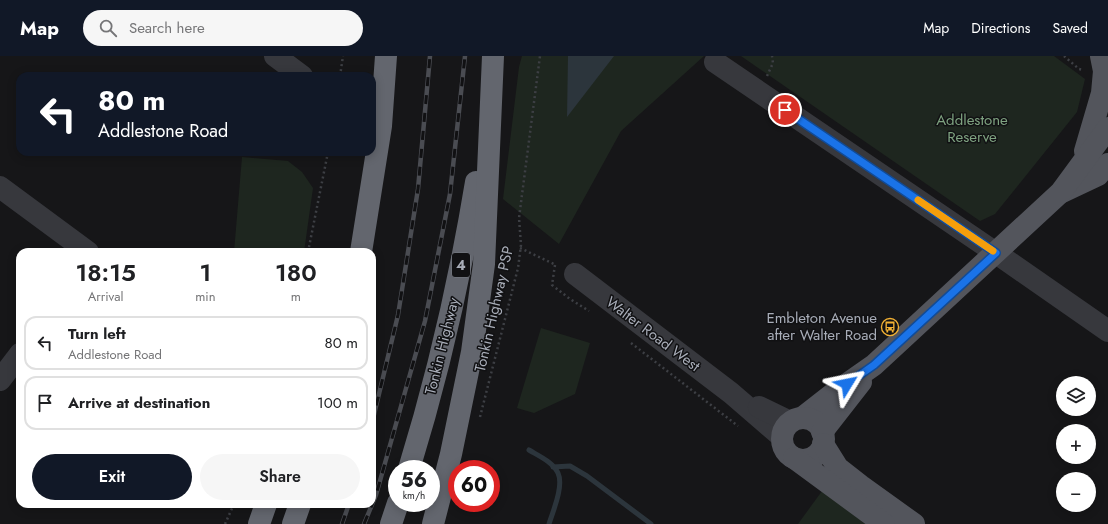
<!DOCTYPE html>
<meta charset="utf-8">
<style>
:root{--surface:#fff;--page:#f6f6f6;--text:#202124;--muted:#757577;--line:#e0e0e0;--accent:#111827}
body{margin:0;font-family:Jost,sans-serif;background:var(--page);color:var(--text);height:100vh;display:flex;flex-direction:column;font-size:15px;white-space:nowrap}
*{box-sizing:border-box;margin:0}
p{font-size:13px;color:var(--muted)}
.icon{flex:none;width:22px;height:22px;fill:none;stroke:currentColor;stroke-width:2;stroke-linecap:round;stroke-linejoin:round}
.map{position:relative;flex:1;overflow:hidden}
.drawer{position:absolute;left:16px;top:192px;width:360px;height:260px;display:flex;flex-direction:column;background:var(--surface);border-radius:12px;box-shadow:0 2px 10px #0003}
.drawer>*{flex:none}
.banner{position:absolute;left:16px;top:16px;width:360px;height:84px;border-radius:12px;box-shadow:0 2px 10px #0003;background:#111827;color:#fff;overflow:hidden}
.tools{position:absolute;left:1056px;top:320px;display:grid;gap:8px}
.tools a{display:grid;place-items:center;width:40px;height:40px;border-radius:50%;background:var(--surface);box-shadow:0 2px 10px #0003;font-size:20px}
.speed{position:absolute;left:388px;top:404px;display:flex;gap:8px;font-size:20px;font-weight:700;text-align:center}
.speed>*{display:grid;place-content:center;width:52px;height:52px;border-radius:50%;background:var(--surface);box-shadow:0 2px 10px #0003;line-height:1}
.speed small{font-size:10px;font-weight:400}
.speed .limit{border:6px solid #d22;background:#fff;color:#111}
.pin{position:absolute;display:grid;place-items:center;width:34px;height:34px;color:#fff;margin:-17px;border:2px solid #fff;border-radius:50%;box-shadow:0 1px 4px #0007}
.me{position:absolute;width:44px;margin:-22px;rotate:55deg;stroke-linejoin:round;filter:drop-shadow(0 0 3px #0008)}
.turn{display:flex;align-items:center;gap:14px;height:84px;padding:0 16px;font-size:18px}
.turn .icon{width:52px;height:52px;stroke-width:2.5}
.turn b{display:block;font-size:28px;line-height:34px}
.eta{display:flex;justify-content:space-evenly;align-items:center;height:68px;text-align:center}
.eta b{font-size:24px;font-weight:600;line-height:28px}
.primary-button{display:flex;gap:8px;margin-top:auto;padding:8px 16px}
.primary-button a{flex:1;height:46px;border-radius:24px;background:var(--accent);color:#fff;font-size:16px;font-weight:600;line-height:46px;text-align:center}
.primary-button a+a{background:var(--page);color:var(--text)}
ul{padding:0;list-style:none}
li{display:flex;align-items:center;gap:12px;height:54px;margin:0 8px 6px;padding:0 8px;border:2px solid var(--line);border-radius:12px}
li div{flex:1}
li b{display:block;font-size:15px}
li em{font-style:normal}
header{display:flex;align-items:center;gap:24px;box-sizing:border-box;height:56px;padding:0 20px;background:var(--accent);color:#fff}
header strong{font-size:19px}
nav{display:flex;gap:22px;margin-inline-start:auto;font-size:14px}
.search{width:280px;height:36px;background:var(--page);display:flex;align-items:center;gap:10px;box-sizing:border-box;padding:0 14px;border-radius:22px;color:var(--muted);font-size:15px}
.map>svg:first-child{display:block}
</style>
<header>
<strong>Map</strong>
<div class="search"><svg class="icon" aria-label="search" viewBox="0 0 24 24"><circle cx="10" cy="10" r="6"/><path d="M15 15l6 6"/></svg>Search here</div>
<nav><a>Map</a><a>Directions</a><a>Saved</a></nav>
</header>
<div class="map">
<svg width="1108" height="468" viewBox="0 0 1108 468">
<rect width="100%" height="100%" fill="#161618"/>
<g fill="#1e261f">
<path d="M522 0H704L621 75 559 188 503 143 519 11Z"/>
<path d="M741 0H1054L1085 23 1077 56 995 158 980 165Z"/>
<path d="M242 101 288 105 302 116 313 132 304 196H234Z"/>
<path d="M541 272 590 287 575 338 534 357 517 352Z"/>
<path d="M825 431 874 468H798Z"/>
</g>
<path fill="#2c353c" d="M568 0H614L567 61Z"/>
<g fill="none" stroke-linecap="round" stroke-linejoin="round">
<g stroke="#2c353c" stroke-width="5">
<path d="M529 394C539 400 553 406 558 417 564 430 553 455 549 468"/>
<path d="M553 411 570 410 587 420 651 468"/>
</g>
<g stroke="#3d3f44" stroke-width="2.5" stroke-dasharray="2 3" stroke-linecap="butt">
<path d="M1064 0 1079 13 1084 14"/>
<path d="M340 20 343 0"/>
<path d="M767 20 773 7 772 0"/>
<path d="M520 192 556 209"/>
<path d="M308 196 328 96"/>
<path d="M555 209 552 229 570 243 589 255"/>
<path d="M631 287 738 370"/>
<path d="M480 361 518 212 521 189 519 162 540 0"/>
<path d="M225 468 234 448"/>
</g>
<g stroke="#37383d" stroke-width="22">
<path d="M275 0 302 20"/>
<path d="M715 6 996 197 1108 275"/>
<path d="M0 131 88 196"/>
<path d="M575 218 731 337 782 381"/>
<path d="M0 324 20 298"/>
<path d="M759 351 790 366"/>
</g>
<g stroke="#53555c" stroke-width="22">
<path d="M1085 95 1102 37 1104 15 1101 0"/>
<path d="M1062 136 1098 119 1108 108"/>
<path d="M802 362 834 337 874 309 1061 136 1108 72"/>
<circle cx="803" cy="383" r="21"/>
<path d="M822 376 861 326"/>
<path d="M823 388 838 412 861 430 914 468"/>
<path d="M794 402 884 468"/>
</g>
<g stroke="#63666e" stroke-width="22">
<path d="M361 196 381 70 386 0"/>
<path d="M409 413C438 319 460 223 476 126"/>
<path d="M259 468 266 448"/>
<path d="M293 468 300 448"/>
<path d="M391 468 398 447"/>
<path d="M433 468 451 398 472 296 484 208 493 0"/>
</g>
<g stroke="#4a4c52" stroke-width="4.5">
<g id="rail">
<path d="M372 367 398 259 418 133 430 0"/>
<path d="M342 468 349 448"/>
<path d="M364 468 376 439 425 265 450 138 465 0"/>
</g>
</g>
<use href="#rail" stroke="#111113" stroke-width="3" stroke-dasharray="9" stroke-linecap="butt"/>
</g>
<g fill="none" stroke-linecap="round" stroke-linejoin="round">
<g stroke="#114b97" stroke-width="10">
<path id="route" d="M785 54 996 197 874 309 847 328"/>
</g>
<use href="#route" stroke="#1a73e8" stroke-width="7"/>
<path stroke="#f59e0b" stroke-width="7" d="M918 144 993 195"/>
</g>
<defs>
<g id="bus-ring" transform="scale(0.9)"><circle r="9.5" fill="#111113" stroke="#f2b134" stroke-width="1.5"/><path d="M-5-6H5V4H4V6H2V4H-2V6H-4V4H-5ZM-3.5-4V0h7V-4ZM-3.5 1.2v1.5H-2V1.2ZM2 1.2v1.5H3.5V1.2Z" fill="#f2b134"/></g>
</defs>
<g fill-rule="evenodd">
<use href="#bus-ring" x="890" y="271"/>
</g>
<g text-anchor="middle" dominant-baseline="central" stroke-width="3" stroke-linejoin="round" paint-order="stroke">
<rect fill="#111113" stroke="#7b7e86" stroke-width="1" x="452" y="197" width="18" height="24" rx="3"/>
<g font-size="14" font-weight="bold" fill="#a8adb8">
<text x="461" y="209">4</text>
</g>
<g font-size="15" fill="#7fa381" stroke="#111113">
<text x="972" y="64">Addlestone<tspan x="972" dy="17">Reserve</tspan></text>
</g>
<g font-size="15" fill="#a8adb8" stroke="#111113">
<text transform="translate(494 253) rotate(-77)">Tonkin Highway PSP</text>
<text transform="translate(653 278) rotate(37)">Walter Road West</text>
<text transform="translate(442 290) rotate(-76)">Tonkin Highway</text>
</g>
<g font-size="15" fill="#a8adb8" stroke="#111113" text-anchor="end">
<text x="877" y="262">Embleton Avenue<tspan x="877" dy="17">after Walter Road</tspan></text>
</g>
</g>
</svg>
<div class="tools">
<a><svg class="icon" aria-label="layers" viewBox="0 0 24 24"><path d="M12 4l9 5-9 5-9-5zM3 14l9 5 9-5"/></svg></a>
<a>+</a>
<a>−</a>
</div>
<div class="speed"><div>56<small>km/h</small></div><div class="limit">60</div></div>
<div class="pin" style="left:785px;top:54px;background:#d93025"><svg class="icon" aria-label="arrive" viewBox="0 0 24 24"><path d="M6 21V4h12l-3 4 3 4H6"/></svg></div>
<svg class="me" style="left:847px;top:328px" viewBox="-20 -20 40 40"><path d="M0-17L14 15 0 8-14 15z" fill="#1a73e8" stroke="#fff" stroke-width="4"/></svg>
<div class="banner">
<div class="turn"><svg class="icon" aria-label="left" viewBox="0 0 24 24"><path d="M17 20v-9H6M10 6l-5 5 5 5"/></svg><div><b>80 m</b>Addlestone Road</div></div>
</div>
<section class="drawer">
<div class="eta">
<div><b>18:15</b><p>Arrival</p></div>
<div><b>1</b><p>min</p></div>
<div><b>180</b><p>m</p></div>
</div>
<ul>
<li><svg class="icon" aria-label="left" viewBox="0 0 24 24"><path d="M17 20v-9H6M10 6l-5 5 5 5"/></svg><div><b>Turn left</b><p>Addlestone Road</p></div><em>80 m</em></li>
<li><svg class="icon" aria-label="arrive" viewBox="0 0 24 24"><path d="M6 21V4h12l-3 4 3 4H6"/></svg><div><b>Arrive at destination</b></div><em>100 m</em></li>
</ul>
<div class="primary-button"><a>Exit</a><a>Share</a></div>
</section>
</div>
